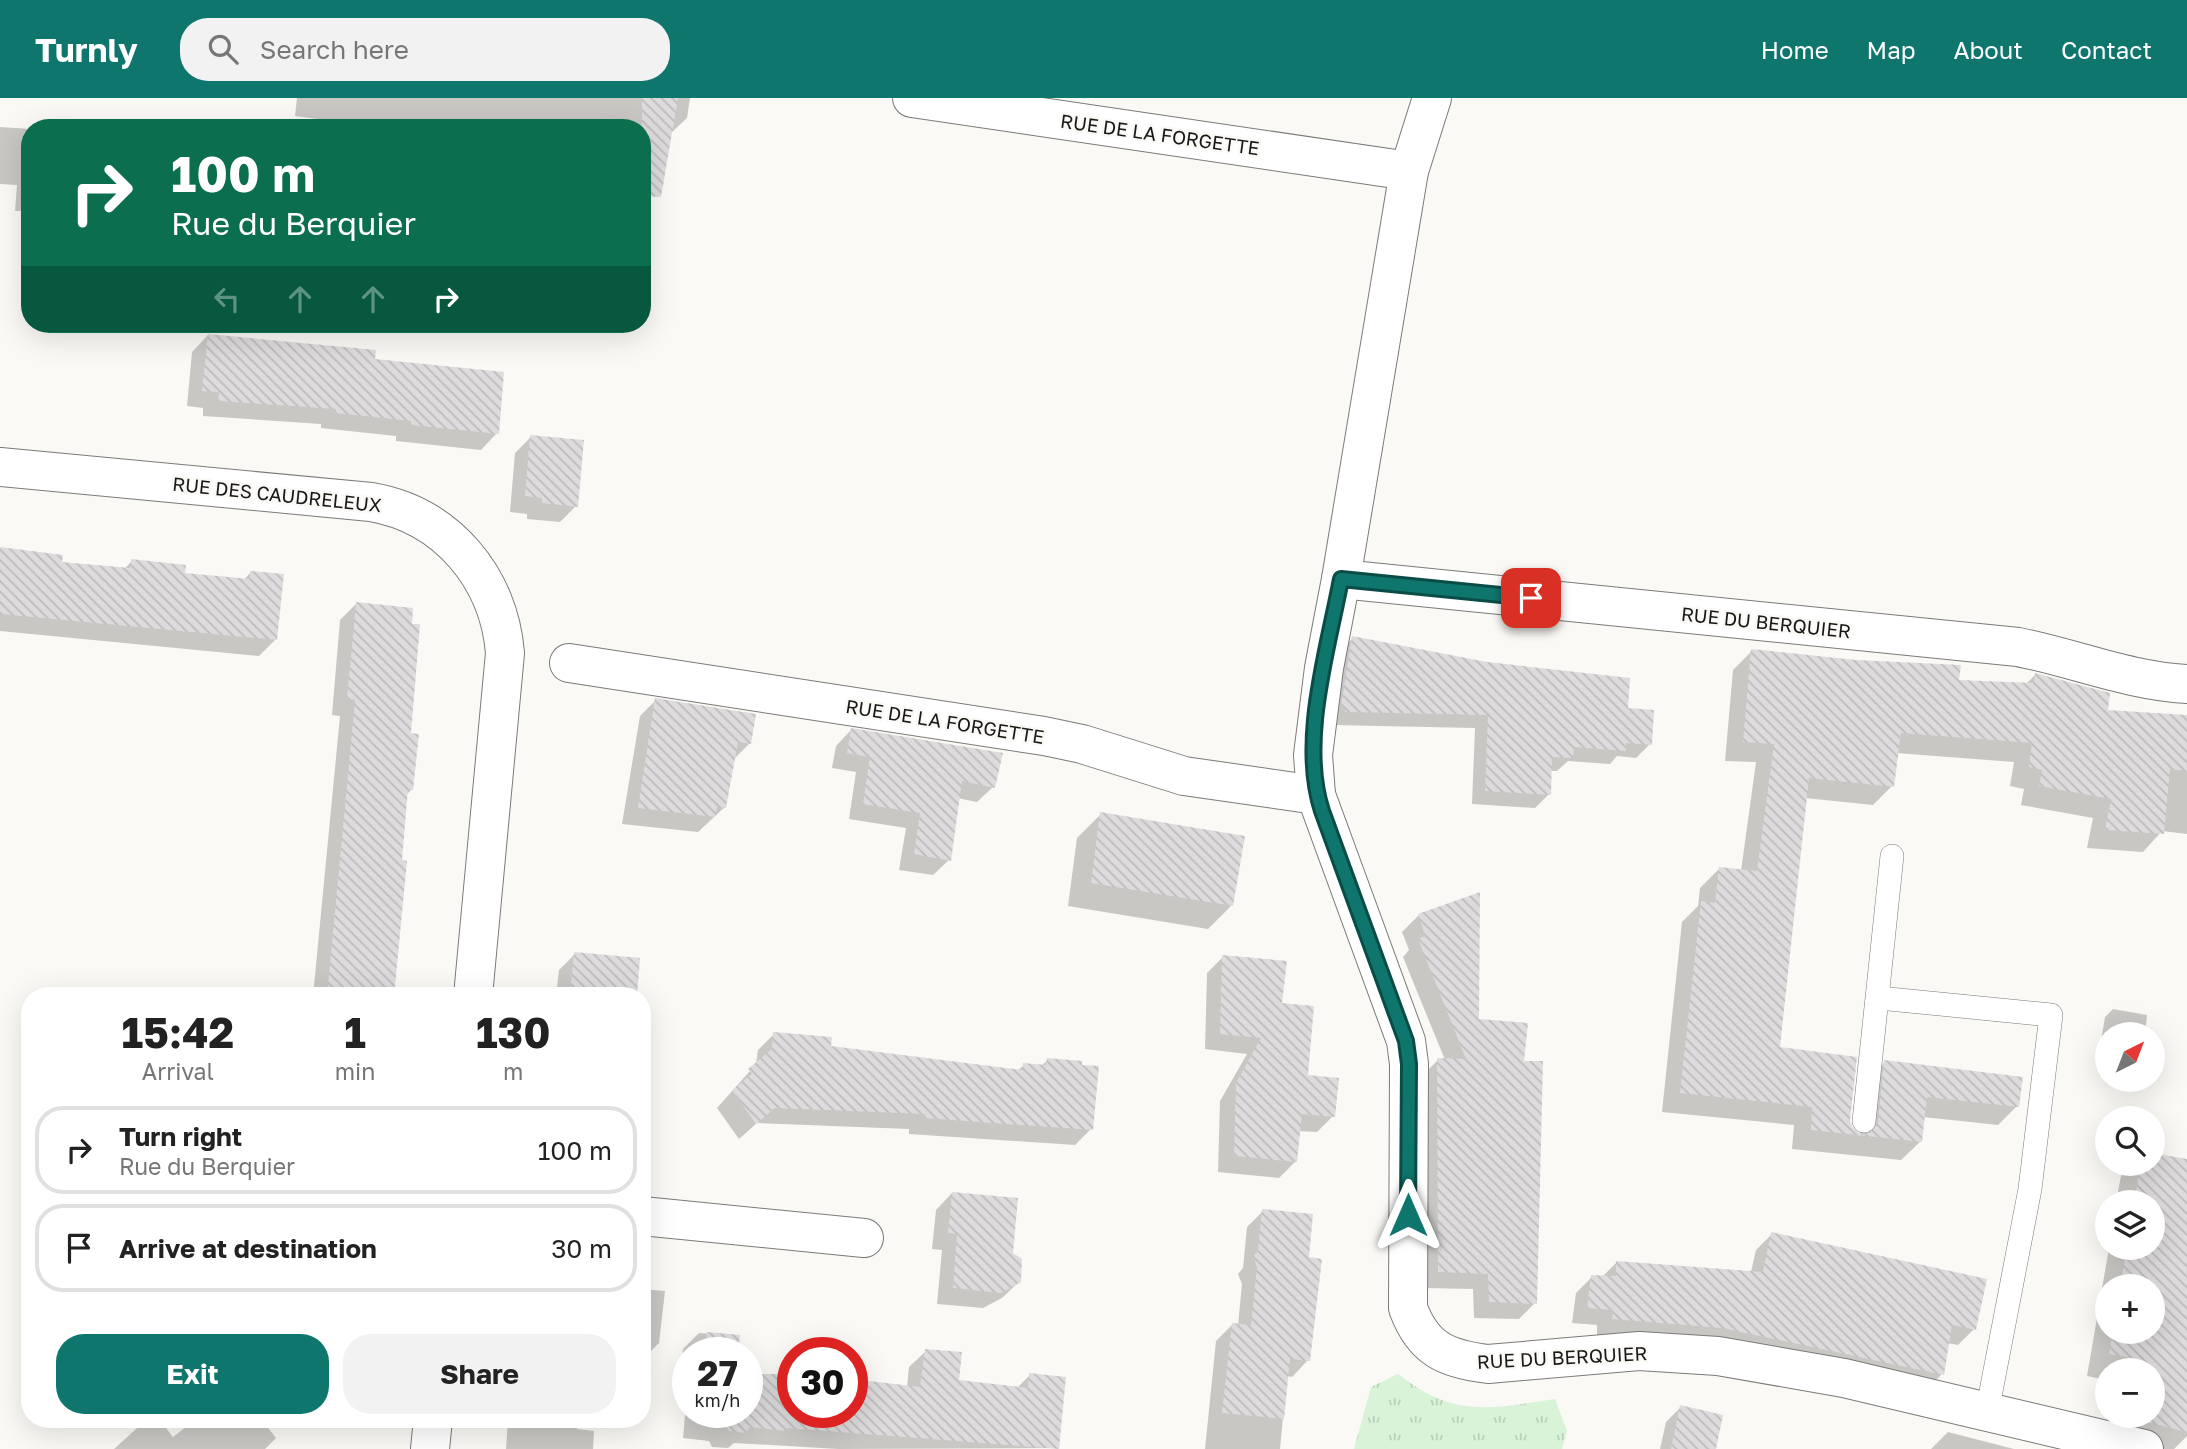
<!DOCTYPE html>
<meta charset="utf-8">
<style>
:root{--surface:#fff;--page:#f2f2f2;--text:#222;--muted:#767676;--line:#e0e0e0;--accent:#0f766e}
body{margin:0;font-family:"Golos Text",sans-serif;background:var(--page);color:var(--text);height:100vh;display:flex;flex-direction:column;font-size:26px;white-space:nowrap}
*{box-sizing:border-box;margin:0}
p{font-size:23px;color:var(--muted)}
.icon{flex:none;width:38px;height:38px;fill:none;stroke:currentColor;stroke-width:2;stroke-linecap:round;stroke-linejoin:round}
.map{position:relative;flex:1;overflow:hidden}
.panel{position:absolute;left:21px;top:889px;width:630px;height:441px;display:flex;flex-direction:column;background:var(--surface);border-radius:28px;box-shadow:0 7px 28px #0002}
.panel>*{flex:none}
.top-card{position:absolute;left:21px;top:21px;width:630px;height:214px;border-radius:28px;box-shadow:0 7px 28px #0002;background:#0b6e4f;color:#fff;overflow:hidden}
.needle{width:46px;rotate:42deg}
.fabs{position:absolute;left:2095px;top:924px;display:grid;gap:14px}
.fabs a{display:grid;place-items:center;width:70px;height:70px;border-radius:50%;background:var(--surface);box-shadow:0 7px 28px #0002;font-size:35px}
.speed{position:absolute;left:672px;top:1239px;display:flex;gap:14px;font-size:35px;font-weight:700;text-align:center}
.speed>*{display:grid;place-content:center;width:91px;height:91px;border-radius:50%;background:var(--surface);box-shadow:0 7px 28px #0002;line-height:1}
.speed small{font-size:18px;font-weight:400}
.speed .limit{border:10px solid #d22;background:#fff;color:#111}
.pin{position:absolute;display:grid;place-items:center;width:60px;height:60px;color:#fff;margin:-30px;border-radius:14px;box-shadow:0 4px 10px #0006}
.me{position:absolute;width:77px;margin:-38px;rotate:0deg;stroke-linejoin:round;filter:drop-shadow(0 0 5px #0008)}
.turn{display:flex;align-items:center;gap:24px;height:147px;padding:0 35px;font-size:32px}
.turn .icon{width:91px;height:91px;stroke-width:2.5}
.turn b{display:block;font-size:49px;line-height:60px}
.lanes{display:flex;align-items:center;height:66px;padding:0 35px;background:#0003;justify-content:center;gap:35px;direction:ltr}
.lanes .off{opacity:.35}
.eta{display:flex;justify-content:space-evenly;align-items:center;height:119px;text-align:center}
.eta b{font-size:42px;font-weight:700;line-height:49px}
.cta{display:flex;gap:14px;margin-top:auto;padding:14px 35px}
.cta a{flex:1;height:80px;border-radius:28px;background:var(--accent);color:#fff;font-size:28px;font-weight:700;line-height:80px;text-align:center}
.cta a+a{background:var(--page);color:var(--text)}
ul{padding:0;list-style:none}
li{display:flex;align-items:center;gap:21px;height:88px;margin:0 14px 10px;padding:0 21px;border:4px solid var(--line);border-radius:28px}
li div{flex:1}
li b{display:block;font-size:26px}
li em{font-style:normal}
header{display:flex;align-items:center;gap:42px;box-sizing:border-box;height:98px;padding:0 35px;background:var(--accent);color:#fff}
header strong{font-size:33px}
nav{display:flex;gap:38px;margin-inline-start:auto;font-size:24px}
.search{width:490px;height:63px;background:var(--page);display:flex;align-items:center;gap:18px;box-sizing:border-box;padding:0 24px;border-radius:28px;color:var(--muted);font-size:26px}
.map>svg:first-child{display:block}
</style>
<header>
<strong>Turnly</strong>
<div class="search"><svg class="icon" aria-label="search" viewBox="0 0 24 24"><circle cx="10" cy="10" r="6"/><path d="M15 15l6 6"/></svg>Search here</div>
<nav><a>Home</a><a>Map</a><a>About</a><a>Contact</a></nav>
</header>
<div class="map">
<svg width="2187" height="1351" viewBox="0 0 2187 1351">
<defs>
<pattern id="grass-tufts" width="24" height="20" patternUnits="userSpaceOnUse" patternTransform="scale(1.75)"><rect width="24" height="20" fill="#d8f3d8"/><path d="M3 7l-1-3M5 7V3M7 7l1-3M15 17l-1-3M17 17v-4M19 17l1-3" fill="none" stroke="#b9d0b9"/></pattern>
<pattern id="building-back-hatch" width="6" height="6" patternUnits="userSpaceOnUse" patternTransform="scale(1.75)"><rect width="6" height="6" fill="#dedbdd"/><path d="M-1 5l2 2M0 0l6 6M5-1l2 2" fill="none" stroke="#bebbbd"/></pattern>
</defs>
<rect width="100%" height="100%" fill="#faf9f5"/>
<path fill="url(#grass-tufts)" d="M1398 1276C1454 1320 1488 1311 1555 1301L1567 1333 1562 1351H1354L1371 1289Z"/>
<g fill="#0003" fill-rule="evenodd">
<path d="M297 0H690L687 20 671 35 642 30H385L295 18Z"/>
<path d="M0 29 30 31V113H15L17 87 0 86Z"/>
<path d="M208 237 373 262 497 335 481 352 396 343V338L321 330V326L203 318V310L187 308 192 254Z"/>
<path d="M531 339 576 408 560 424 527 421V416L510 414 515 355Z"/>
<path d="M0 451 60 466 124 471 132 463 183 477 243 483 251 474 275 542 259 558 0 533Z"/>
<path d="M356 506 409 637 412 691 406 697 392 898H313L340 618 332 617 340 522Z"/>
<path d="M1353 540 1626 612 1650 646 1636 660 1617 658 1610 666 1568 663 1557 673H1550L1549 696 1535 710 1472 706 1475 630 1332 627 1339 554Z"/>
<path d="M1752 553 1957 584 2025 587 2035 577 2106 614 2187 619V736L2162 733 2143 754 2087 750 2093 720 2021 707 2024 691 2010 688 2014 664 1896 655 1892 688 1873 707 1805 700 1778 951 1860 1038 1866 983 1885 964 2017 1008 1998 1027 1923 1019 1921 1043 1901 1062 1792 1051 1794 1027 1662 1014 1682 824 1698 808 1700 790 1719 771 1741 773 1756 664 1725 663 1733 572Z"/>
<path d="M656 602 750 645 733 662 725 709 698 734 622 726 640 618Z"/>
<path d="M851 632 993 689 977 704 957 700 949 762 933 777 899 772 906 730 849 721 856 674 832 670 836 648Z"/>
<path d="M1101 716 1232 807 1208 831 1068 808 1077 740Z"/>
<path d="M1478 796 1477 923 1522 964 1535 1205 1519 1221 1474 1220 1473 1191 1423 1190 1422 978 1438 962H1445L1403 859 1409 852 1402 834 1418 818Z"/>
<path d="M575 856 635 898H556L559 872Z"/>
<path d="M1223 859 1280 907 1306 979 1333 1018 1317 1034 1298 1033 1295 1064 1279 1080 1218 1074 1220 1003 1247 956 1205 951 1207 875Z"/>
<path d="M2113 911 2147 917 2145 936H2107V957L2099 956 2105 919Z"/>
<path d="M774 936 829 949 1017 973 1024 967 1041 968 1048 962 1091 1031 1075 1047 909 1036V1031L757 1025 739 1041 717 1010 756 966 758 952Z"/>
<path d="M2187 1063V1338L2174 1351H2143L2101 1341 2108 1318H2152V1272H2107V1282L2087 1278 2109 1150H2152V1104H2116L2121 1078 2133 1066ZM2107 1188H2152V1234H2107Z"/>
<path d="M952 1095 1012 1156 1019 1184 1002 1200 983 1210 937 1206 942 1152 932 1151 936 1112Z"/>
<path d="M1263 1113 1307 1161 1308 1262 1292 1279 1287 1278 1280 1351H1205L1216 1243 1232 1227H1238L1242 1186 1238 1176 1243 1170 1247 1129Z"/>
<path d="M1772 1136 1974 1231 1958 1247 1947 1245 1942 1276 1926 1292 1706 1245 1597 1237V1227L1572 1225 1576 1195 1592 1179H1602L1617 1164 1751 1174 1756 1152Z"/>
<path d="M642 1191 665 1193 659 1245 643 1261Z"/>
<path d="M699 1235 738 1238 737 1255H688V1314H852L907 1289 909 1269 926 1253 957 1284 1017 1290 1030 1277 1057 1350 838 1351 734 1345 728 1350 712 1349 709 1343 683 1340 686 1306 678 1305 683 1251Z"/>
<path d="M1681 1309 1714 1351H1660L1666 1324Z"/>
<path d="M147 1321H159L173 1339 196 1321H261L276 1340 265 1351H114Z"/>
<path d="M508 1321H578L577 1331 594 1333 593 1351H506Z"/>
<path d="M1948 1334 2014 1351H1931Z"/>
</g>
<g fill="url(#building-back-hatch)">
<path d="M642 0H678L661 99 642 98Z"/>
<path d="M208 236 376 252 375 261 504 274 499 336 411 327V323L336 315V311L218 303 219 294 202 293Z"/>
<path d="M530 337 584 342 578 409 542 405V400L525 398Z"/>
<path d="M0 449 63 457 62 464 130 470 131 461 186 467 185 475 250 481V473L284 476 277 542 0 516Z"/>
<path d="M356 504 413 510 412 526H420L411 635 419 636 413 692 408 691 402 762 407 763 394 898H327L355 602 347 601Z"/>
<path d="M1352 538 1487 564 1630 580 1628 610 1654 612 1652 647 1626 645V653L1574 649 1573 660 1552 659 1551 697 1485 693 1488 617 1345 614V609L1341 608Z"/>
<path d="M1751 551 1856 562 1961 567 1959 582 2034 585 2035 575 2110 595 2108 612 2187 617V673L2170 671 2164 736 2105 732 2111 701 2039 688 2042 672 2029 669 2032 645 1901 635 1894 689 1809 680 1780 949 1857 959 1850 1022 1852 1029 1862 1037 1870 1035 1878 1025 1884 962 2023 979 2019 1009 1927 999 1922 1044 1811 1032 1812 1009 1680 995 1701 803 1715 805 1719 769 1757 773 1774 646 1743 644Z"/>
<path d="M655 600 756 616 751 646 738 644 726 710 717 709 715 719 638 710Z"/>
<path d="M851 630 1003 655 995 690 962 683 951 763 914 756 920 715 863 706 870 659 847 655Z"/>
<path d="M1100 714 1245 738 1233 808 1091 785Z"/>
<path d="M1480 794 1479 921 1528 925 1524 963H1543L1537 1206 1489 1204 1488 1176 1438 1174 1437 960 1466 961 1418 841 1425 838 1418 816Z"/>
<path d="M574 854 640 860 637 898H570Z"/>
<path d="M1222 857 1287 863 1282 905 1314 908 1308 977 1339 980 1335 1019 1302 1016 1297 1064 1234 1058 1236 985 1261 940 1220 936Z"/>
<path d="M773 934 832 939 831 948 1022 972 1023 965 1046 967 1047 960 1082 963V967L1099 968 1093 1032 924 1020 925 1016 775 1010 756 1026 732 992 752 976 748 971 772 951Z"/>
<path d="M2152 1055 2187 1061V1334L2123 1318H2152V1272H2135L2138 1261 2109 1256 2113 1234H2152V1188H2120L2127 1150H2152V1104H2134L2141 1066H2152Z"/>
<path d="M952 1094 1018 1100 1013 1155 1022 1161 1021 1184 1001 1195 953 1190 957 1136 948 1135Z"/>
<path d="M1262 1111 1313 1116 1309 1159 1322 1161 1310 1263 1290 1261 1284 1321 1222 1315 1232 1225 1251 1227 1257 1169 1253 1158 1258 1153Z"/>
<path d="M1771 1134 1987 1181 1976 1232 1952 1227 1944 1277 1722 1230 1612 1221 1613 1212 1587 1210 1591 1177 1616 1178V1163L1763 1174Z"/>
<path d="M707 1234 740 1237 738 1255H705Z"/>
<path d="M925 1251 962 1254 959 1282 1028 1290 1029 1275 1066 1279 1059 1351 787 1330V1333L750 1329 746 1335 729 1333 725 1327 698 1324 699 1314H747V1276H793V1314H852V1281L920 1289Z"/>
<path d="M1680 1307 1723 1317 1716 1351H1671Z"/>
</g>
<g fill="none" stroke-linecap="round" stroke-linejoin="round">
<g stroke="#7b7a77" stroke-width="24">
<g id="service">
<path d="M1879 900 2051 917 2030 1091 1987 1314"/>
<path d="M1864 1023 1892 758"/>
</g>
</g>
<g stroke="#7b7a77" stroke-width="40">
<g id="minor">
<path d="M912 0 1409 73"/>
<path d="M1432 0 1409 73 1341 481 1324 570 1313 657 1316 697 1406 943 1409 966 1408 1210C1423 1251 1446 1261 1488 1266L1639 1253 1718 1258 1844 1280 2144 1351"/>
<path d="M0 369 371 404C447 417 499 480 505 555L473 898"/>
<path d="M1341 481 2018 549C2074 560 2129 583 2187 586"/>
<path d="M569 565 1044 638 1082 646 1184 678 1316 697"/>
<path d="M642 1118 864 1140"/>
<path d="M430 1351 433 1321"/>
</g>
</g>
<use href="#service" stroke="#fff" stroke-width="23"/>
<use href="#minor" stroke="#fff" stroke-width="38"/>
</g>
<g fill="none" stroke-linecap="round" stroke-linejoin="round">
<g stroke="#0a4d48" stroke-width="18">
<path id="route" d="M1408 1117 1409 966 1406 943 1322 713C1299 643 1328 551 1341 481L1531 500"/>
</g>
<use href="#route" stroke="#0f766e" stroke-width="12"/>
</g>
<g text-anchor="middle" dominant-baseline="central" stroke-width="5" stroke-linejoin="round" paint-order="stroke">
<g font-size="19" fill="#181817" stroke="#faf9f5">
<text transform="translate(1160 36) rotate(8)">RUE DE LA FORGETTE</text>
<text transform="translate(277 396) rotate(6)">RUE DES CAUDRELEUX</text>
<text transform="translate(1766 524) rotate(6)">RUE DU BERQUIER</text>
<text transform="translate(945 623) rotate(9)">RUE DE LA FORGETTE</text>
<text transform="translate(1562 1259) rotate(-3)">RUE DU BERQUIER</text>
</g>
</g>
</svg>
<div class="fabs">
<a><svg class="needle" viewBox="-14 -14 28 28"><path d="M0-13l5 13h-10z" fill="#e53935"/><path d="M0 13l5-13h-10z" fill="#767676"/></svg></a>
<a><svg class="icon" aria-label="search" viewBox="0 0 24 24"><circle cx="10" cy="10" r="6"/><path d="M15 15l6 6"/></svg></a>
<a><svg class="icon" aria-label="layers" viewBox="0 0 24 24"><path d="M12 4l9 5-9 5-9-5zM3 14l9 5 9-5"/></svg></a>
<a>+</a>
<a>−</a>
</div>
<div class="speed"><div>27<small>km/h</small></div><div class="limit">30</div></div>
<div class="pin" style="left:1531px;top:500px;background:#d93025"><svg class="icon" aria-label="arrive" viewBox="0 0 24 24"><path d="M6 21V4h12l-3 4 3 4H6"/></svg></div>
<svg class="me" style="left:1408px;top:1117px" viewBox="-20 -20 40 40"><path d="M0-17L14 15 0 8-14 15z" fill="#0f766e" stroke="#fff" stroke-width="4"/></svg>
<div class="top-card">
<div class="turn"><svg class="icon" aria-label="right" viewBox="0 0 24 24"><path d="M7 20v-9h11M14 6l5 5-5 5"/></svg><div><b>100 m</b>Rue du Berquier</div></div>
<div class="lanes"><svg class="icon off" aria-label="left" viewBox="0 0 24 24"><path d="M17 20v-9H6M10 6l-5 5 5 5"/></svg><svg class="icon off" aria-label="ahead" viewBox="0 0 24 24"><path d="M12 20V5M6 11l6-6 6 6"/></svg><svg class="icon off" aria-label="ahead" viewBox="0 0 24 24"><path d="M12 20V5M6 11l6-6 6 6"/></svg><svg class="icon" aria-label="right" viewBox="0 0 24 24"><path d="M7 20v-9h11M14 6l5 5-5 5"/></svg></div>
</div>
<section class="panel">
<div class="eta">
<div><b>15:42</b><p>Arrival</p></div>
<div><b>1</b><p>min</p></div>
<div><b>130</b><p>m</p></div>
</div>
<ul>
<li><svg class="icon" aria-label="right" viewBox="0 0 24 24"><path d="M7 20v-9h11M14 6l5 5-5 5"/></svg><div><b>Turn right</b><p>Rue du Berquier</p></div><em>100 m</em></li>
<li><svg class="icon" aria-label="arrive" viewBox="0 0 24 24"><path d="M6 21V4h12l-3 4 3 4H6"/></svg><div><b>Arrive at destination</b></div><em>30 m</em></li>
</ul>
<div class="cta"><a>Exit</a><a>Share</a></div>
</section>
</div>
